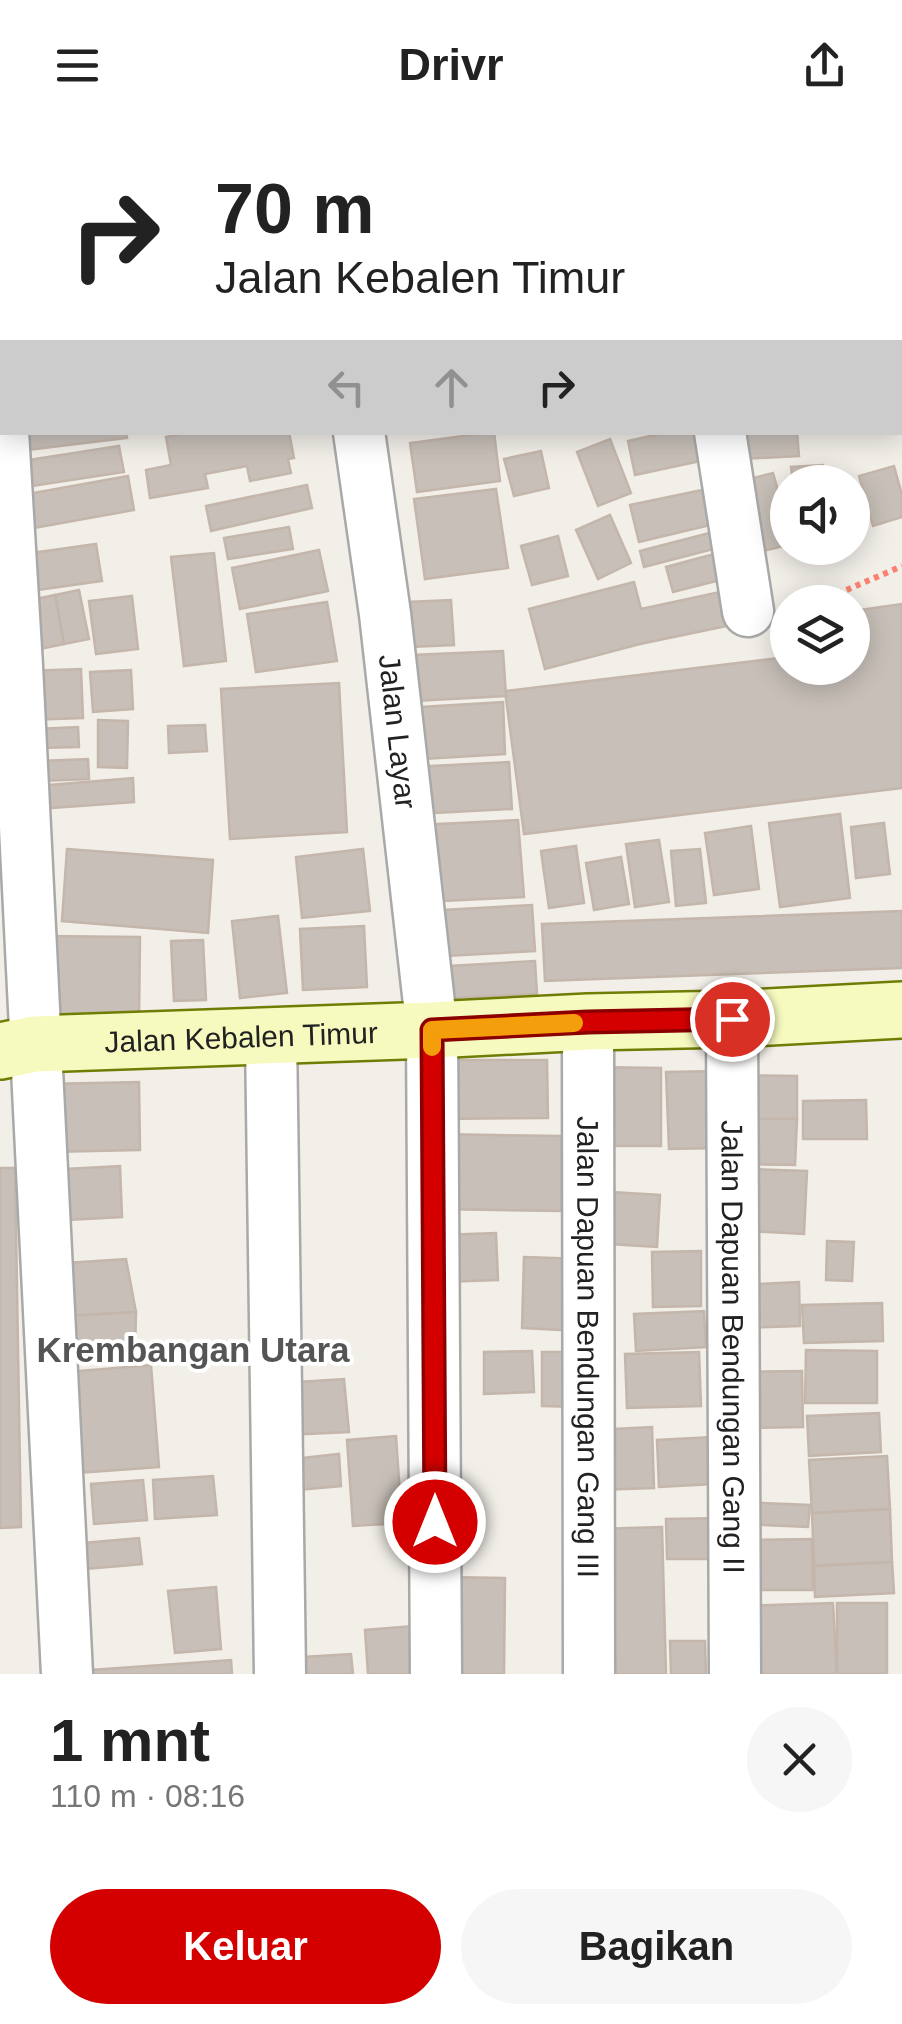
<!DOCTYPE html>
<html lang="id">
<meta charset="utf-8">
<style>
:root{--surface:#fff;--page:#f6f6f6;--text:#222;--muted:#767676;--accent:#d40000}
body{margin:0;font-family:Arial,sans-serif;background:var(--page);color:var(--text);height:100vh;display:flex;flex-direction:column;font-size:38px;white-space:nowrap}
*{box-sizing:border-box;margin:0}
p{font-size:32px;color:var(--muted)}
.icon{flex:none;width:55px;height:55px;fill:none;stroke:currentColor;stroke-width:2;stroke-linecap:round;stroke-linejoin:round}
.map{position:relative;height:1544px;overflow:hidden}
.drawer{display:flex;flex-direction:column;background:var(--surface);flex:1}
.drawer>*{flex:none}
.hud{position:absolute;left:0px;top:0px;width:902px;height:305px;box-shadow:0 5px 25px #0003;background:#fff;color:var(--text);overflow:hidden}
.buttons{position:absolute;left:770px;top:335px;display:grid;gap:20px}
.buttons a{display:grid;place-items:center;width:100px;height:100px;border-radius:50%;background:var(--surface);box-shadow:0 5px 25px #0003;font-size:50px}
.pin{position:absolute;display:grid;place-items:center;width:85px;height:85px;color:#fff;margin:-42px;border:5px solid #fff;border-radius:50%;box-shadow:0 2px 10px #0007}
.me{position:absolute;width:110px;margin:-55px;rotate:0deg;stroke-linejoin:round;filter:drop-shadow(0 0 8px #0008)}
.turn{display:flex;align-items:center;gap:35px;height:210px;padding:0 50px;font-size:45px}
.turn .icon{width:130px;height:130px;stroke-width:2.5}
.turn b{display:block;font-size:70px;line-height:85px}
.lanes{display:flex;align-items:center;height:95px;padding:0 50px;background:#0003;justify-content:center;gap:50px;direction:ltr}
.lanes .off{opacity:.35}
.round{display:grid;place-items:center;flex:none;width:105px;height:105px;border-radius:52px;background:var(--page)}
.head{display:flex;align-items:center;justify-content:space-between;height:170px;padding:0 50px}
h1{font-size:60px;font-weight:700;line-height:75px}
.primary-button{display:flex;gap:20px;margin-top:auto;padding:20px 50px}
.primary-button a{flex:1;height:115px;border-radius:60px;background:var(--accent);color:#fff;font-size:40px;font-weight:700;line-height:115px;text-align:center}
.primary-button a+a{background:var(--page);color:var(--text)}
header{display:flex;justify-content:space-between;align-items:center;height:130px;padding:0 50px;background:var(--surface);font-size:45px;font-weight:700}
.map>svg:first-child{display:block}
</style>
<header><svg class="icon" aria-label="menu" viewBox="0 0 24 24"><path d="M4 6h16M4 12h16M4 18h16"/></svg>Drivr<svg class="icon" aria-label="share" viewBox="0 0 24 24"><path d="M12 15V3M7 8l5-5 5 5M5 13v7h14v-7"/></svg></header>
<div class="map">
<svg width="902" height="1544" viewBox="0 0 902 1544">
<rect width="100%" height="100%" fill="#f2efe9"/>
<g fill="#c7bfb8" stroke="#c4b6ab" stroke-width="2.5">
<path d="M22 0H300V2H23Z"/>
<path d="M900 12H902V84L900 85Z"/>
<path d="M15 302H126L127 308 18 321Z"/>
<path d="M191 302H289L294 328 288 329 291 343 250 351 247 336 205 344 208 358 150 368 146 340 171 335 166 307Z"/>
<path d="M494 302 500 351 417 362 410 313Z"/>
<path d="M668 302H699L705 330 635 345 628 311Z"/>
<path d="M740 302H797L799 326 742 329Z"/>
<path d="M610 309 631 363 598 376 577 322Z"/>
<path d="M119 316 124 342 25 357 22 331Z"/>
<path d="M541 321 549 358 514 366 504 329Z"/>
<path d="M823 335 825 352H793L791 337Z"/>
<path d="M894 336 902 365V387L873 396 859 346Z"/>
<path d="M773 343 788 395V415L759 422 739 352Z"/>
<path d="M128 346 134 380 17 401 11 367Z"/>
<path d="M307 355 312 378 211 401 206 376Z"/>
<path d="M496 359 508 438 425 449 414 369Z"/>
<path d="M702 360 710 395 639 412 630 375Z"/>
<path d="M610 385 631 433 598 449 576 400Z"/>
<path d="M289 397 293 419 228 429 224 408Z"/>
<path d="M713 402 717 418 644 437 640 421Z"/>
<path d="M558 406 568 446 532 455 521 416Z"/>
<path d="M96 414 102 451 30 461 24 424Z"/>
<path d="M319 420 328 461 240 479 232 438Z"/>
<path d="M214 423 226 531 184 536 171 427Z"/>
<path d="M714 424 720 450 673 462 666 437Z"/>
<path d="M634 452 641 479 734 459 741 493 640 514 545 539 529 479Z"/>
<path d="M79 460 89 509 64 514 55 465Z"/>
<path d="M55 465 64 514 30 521 21 472Z"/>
<path d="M132 466 138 519 96 524 89 471Z"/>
<path d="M451 470 454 515 410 517 407 472Z"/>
<path d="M327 472 337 531 256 542 247 484Z"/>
<path d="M902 474V658L524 704 505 561 788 527V538H852V481Z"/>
<path d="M503 521 506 566 415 571 412 525Z"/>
<path d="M81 539 83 588 27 590 25 541Z"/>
<path d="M131 540 133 579 93 582 90 542Z"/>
<path d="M339 553 347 702 230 709 221 559Z"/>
<path d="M503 572 505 624 424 629 421 577Z"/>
<path d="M98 590 128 591 127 638 98 637Z"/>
<path d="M205 595 207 621 169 623 168 596Z"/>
<path d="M78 597 79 617 37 618 36 599Z"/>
<path d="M88 629 89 649 41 651 40 631Z"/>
<path d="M509 632 512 679 416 684 413 637Z"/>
<path d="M133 648 134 672 39 679 37 656Z"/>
<path d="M840 684 850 768 780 777 769 693Z"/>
<path d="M518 690 524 767 422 772 418 695Z"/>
<path d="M884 693 890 744 856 748 851 697Z"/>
<path d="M751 696 759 759 714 765 705 703Z"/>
<path d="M659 710 669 772 635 777 626 714Z"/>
<path d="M576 716 584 773 549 778 541 721Z"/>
<path d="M67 719 213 730 208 803 62 791Z"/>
<path d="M363 719 370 781 302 788 296 727Z"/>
<path d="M700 719 706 773 676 776 671 721Z"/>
<path d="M621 727 629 774 594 780 586 733Z"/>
<path d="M532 775 535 821 427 827 425 781Z"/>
<path d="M902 781V838L545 851 542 794Z"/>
<path d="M278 786 287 863 240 868 232 791Z"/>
<path d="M364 796 367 857 303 860 300 799Z"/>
<path d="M46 806 140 807 139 889 46 887Z"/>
<path d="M203 810 206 870 174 871 171 811Z"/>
<path d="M535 831 537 864 434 869 432 837Z"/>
<path d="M438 930H547L548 988 439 989Z"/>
<path d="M594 937 661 938V1016H593Z"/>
<path d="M718 941 721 1018 669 1019 666 942Z"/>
<path d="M735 945 797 946V989H735Z"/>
<path d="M139 952 140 1020 48 1022 46 954Z"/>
<path d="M866 970 867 1009H803V971Z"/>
<path d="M735 989H797L795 1035 736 1034Z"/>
<path d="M434 1004 561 1006V1081L434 1079Z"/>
<path d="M120 1036 122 1087 50 1091 47 1040Z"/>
<path d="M0 1038H15L21 1397 0 1398Z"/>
<path d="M748 1039 807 1041 804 1104 745 1101Z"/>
<path d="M595 1061 660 1065 657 1117 592 1113Z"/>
<path d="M496 1103 498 1150 443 1152 441 1105Z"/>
<path d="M827 1111 854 1112 852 1151 826 1150Z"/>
<path d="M701 1121V1176L653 1177 652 1122Z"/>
<path d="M524 1127 583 1129 580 1201 522 1198Z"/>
<path d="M126 1129 136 1182 54 1187 51 1134Z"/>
<path d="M799 1152 800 1196 740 1198 738 1155Z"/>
<path d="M882 1173 883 1211 804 1213 802 1175Z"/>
<path d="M704 1181 706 1217 636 1221 634 1184Z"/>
<path d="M136 1182 135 1221 54 1227V1187Z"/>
<path d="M806 1220 877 1221V1273H805Z"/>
<path d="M532 1221 534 1262 484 1264V1222Z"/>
<path d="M542 1222H582L581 1277 542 1276Z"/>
<path d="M699 1222 701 1276 627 1278 625 1224Z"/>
<path d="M151 1235 159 1337 64 1344 56 1243Z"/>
<path d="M802 1241 803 1297 739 1298 737 1242Z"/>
<path d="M344 1249 349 1302 287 1305 283 1253Z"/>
<path d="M879 1283 881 1322 809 1326 807 1286Z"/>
<path d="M652 1297 654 1358 597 1360 594 1300Z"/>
<path d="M396 1306 402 1393 353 1396 347 1310Z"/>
<path d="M712 1307 714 1354 659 1357 657 1310Z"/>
<path d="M339 1324 341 1356 287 1361 283 1330Z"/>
<path d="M887 1326 890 1379 812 1383 809 1330Z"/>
<path d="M213 1346 217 1385 155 1389 153 1350Z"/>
<path d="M143 1350 147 1390 94 1394 91 1354Z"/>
<path d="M737 1372 810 1375 808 1397 738 1394Z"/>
<path d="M890 1379 892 1432 814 1436 812 1383Z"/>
<path d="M728 1388 729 1429H667L666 1389Z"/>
<path d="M662 1397 666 1544H600L595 1399Z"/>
<path d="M139 1408 142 1434 75 1440 72 1414Z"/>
<path d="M812 1409 813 1460H740L741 1410Z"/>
<path d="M892 1432 894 1463 815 1467 814 1436Z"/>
<path d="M445 1447 505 1448 504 1544H445Z"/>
<path d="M216 1457 221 1519 175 1523 168 1461Z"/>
<path d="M833 1473 837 1544H740L737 1476Z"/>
<rect x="837" y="1473" width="50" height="71"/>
<path d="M413 1496 417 1544H368L365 1500Z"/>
<path d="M670 1511H705L706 1544H671Z"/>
<path d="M351 1524 353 1544H287L286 1528Z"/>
<path d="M231 1530 232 1544H77V1541Z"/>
</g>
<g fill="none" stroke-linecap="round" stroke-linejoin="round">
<g stroke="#a9a9a9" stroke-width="55">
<g id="street">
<path d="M315 0V2"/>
<path d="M736 2 755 0"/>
<path d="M0 106H2"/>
<path d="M3 302 17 536 67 1544"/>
<path id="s1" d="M359 302 385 484 432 900 436 1544"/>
<path d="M720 302 748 481"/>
<path id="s2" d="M732 889 735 1544"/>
<path id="s3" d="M588 892 589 1544"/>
<path d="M271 906 280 1544"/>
</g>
</g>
<g stroke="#707d05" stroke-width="60">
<g id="secondary">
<path id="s4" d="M0 921 35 914 432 900 588 892 732 889 902 880"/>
</g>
</g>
<path stroke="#fa8072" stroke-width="6" stroke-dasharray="5 5" stroke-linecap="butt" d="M819 472 902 436"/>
<use href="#street" stroke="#fff" stroke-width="50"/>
<use href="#secondary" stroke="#f7fabf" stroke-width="55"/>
</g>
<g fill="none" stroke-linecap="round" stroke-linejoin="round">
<g stroke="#8a0000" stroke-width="25">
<path id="route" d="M435 1392 432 900 588 892 732 889"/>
</g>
<use href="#route" stroke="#d40000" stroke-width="18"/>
<path stroke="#f59e0b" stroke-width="18" d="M432 917V900L574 893"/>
</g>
<g text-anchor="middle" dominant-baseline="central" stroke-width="8" stroke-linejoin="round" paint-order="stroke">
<g font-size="30" fill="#222" stroke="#fff">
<text stroke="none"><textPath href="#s1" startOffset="302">Jalan Layar</textPath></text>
<text stroke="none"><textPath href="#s4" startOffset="242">Jalan Kebalen Timur</textPath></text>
<text stroke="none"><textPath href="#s2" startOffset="328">Jalan Dapuan Bendungan Gang II</textPath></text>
<text stroke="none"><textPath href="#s3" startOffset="325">Jalan Dapuan Bendungan Gang III</textPath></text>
</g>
<g font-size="35" font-weight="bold" fill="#555" stroke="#fff">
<text x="193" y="1219">Krembangan Utara</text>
</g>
</g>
</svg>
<div class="buttons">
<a><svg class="icon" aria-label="sound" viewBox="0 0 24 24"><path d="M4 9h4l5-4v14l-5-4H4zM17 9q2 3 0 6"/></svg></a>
<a><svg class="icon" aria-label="layers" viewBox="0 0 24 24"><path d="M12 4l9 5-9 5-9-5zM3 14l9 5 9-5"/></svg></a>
</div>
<div class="pin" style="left:732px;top:889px;background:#d93025"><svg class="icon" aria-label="arrive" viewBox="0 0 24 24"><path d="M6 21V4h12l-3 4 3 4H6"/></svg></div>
<svg class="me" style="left:435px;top:1392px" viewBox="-20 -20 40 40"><circle r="17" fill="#d40000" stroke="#fff" stroke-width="3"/><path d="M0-11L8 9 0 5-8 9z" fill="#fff"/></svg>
<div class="hud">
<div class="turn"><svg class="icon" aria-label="right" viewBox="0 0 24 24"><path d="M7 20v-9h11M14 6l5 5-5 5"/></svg><div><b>70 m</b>Jalan Kebalen Timur</div></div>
<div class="lanes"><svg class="icon off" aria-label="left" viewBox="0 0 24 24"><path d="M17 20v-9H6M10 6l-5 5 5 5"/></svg><svg class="icon off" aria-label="ahead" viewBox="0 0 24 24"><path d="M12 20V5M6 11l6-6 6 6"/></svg><svg class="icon" aria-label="right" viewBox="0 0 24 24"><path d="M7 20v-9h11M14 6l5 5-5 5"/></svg></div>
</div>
</div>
<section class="drawer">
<div class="head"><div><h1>1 mnt</h1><p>110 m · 08:16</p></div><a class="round"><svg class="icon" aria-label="close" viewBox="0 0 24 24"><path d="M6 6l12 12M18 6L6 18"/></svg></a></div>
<div class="primary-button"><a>Keluar</a><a>Bagikan</a></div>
</section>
